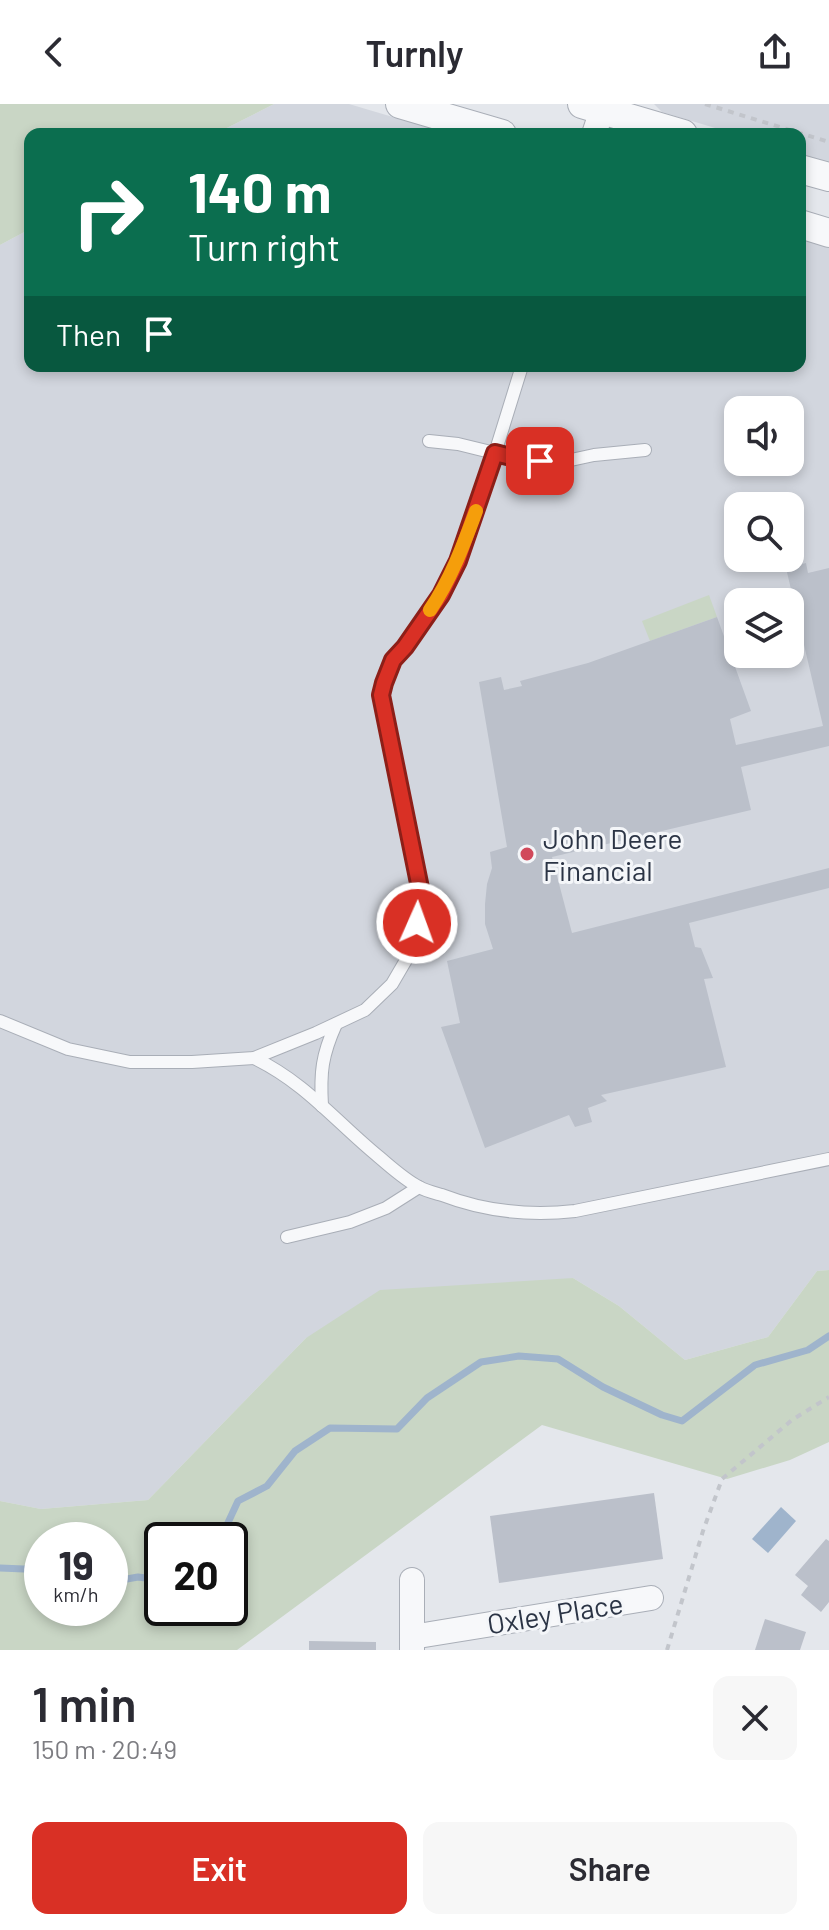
<!DOCTYPE html>
<meta charset="utf-8">
<style>
:root{--surface:#fff;--page:#f7f7f7;--text:#2b2b33;--muted:#7c7c81;--accent:#d93025}
body{margin:0;font-family:Barlow,sans-serif;background:var(--page);color:var(--text);height:100vh;display:flex;flex-direction:column;font-size:30px;white-space:nowrap}
*{box-sizing:border-box;margin:0}
p{font-size:26px;color:var(--muted)}
.icon{flex:none;width:44px;height:44px;fill:none;stroke:currentColor;stroke-width:2;stroke-linecap:round;stroke-linejoin:round}
.map{position:relative;height:1546px;overflow:hidden}
.sheet{display:flex;flex-direction:column;background:var(--surface);flex:1}
.sheet>*{flex:none}
.hud{position:absolute;left:24px;top:24px;width:782px;height:244px;border-radius:16px;box-shadow:0 4px 12px #0003;background:#0b6e4f;color:#fff;overflow:hidden}
.controls{position:absolute;left:724px;top:292px;display:grid;gap:16px}
.controls a{display:grid;place-items:center;width:80px;height:80px;border-radius:16px;background:var(--surface);box-shadow:0 4px 12px #0003;font-size:40px}
.speed{position:absolute;left:24px;top:1418px;display:flex;gap:16px;font-size:40px;font-weight:700;text-align:center}
.speed>*{display:grid;place-content:center;width:104px;height:104px;border-radius:50%;background:var(--surface);box-shadow:0 4px 12px #0003;line-height:1}
.speed small{font-size:20px;font-weight:400}
.speed .limit{border:4px solid #111;border-radius:12px;background:#fff;color:#111}
.pin{position:absolute;display:grid;place-items:center;width:68px;height:68px;color:#fff;margin:-34px;border-radius:16px;box-shadow:0 4px 12px #0006}
.me{position:absolute;width:88px;margin:-44px;rotate:2deg;stroke-linejoin:round;filter:drop-shadow(0 0 6px #0008)}
.turn{display:flex;align-items:center;gap:28px;height:168px;padding:0 32px;font-size:36px}
.turn .icon{width:104px;height:104px;stroke-width:2.5}
.turn b{display:block;font-size:56px;line-height:68px}
.then{display:flex;align-items:center;height:76px;padding:0 32px;background:#0003;gap:16px;font-size:30px}
.round{display:grid;place-items:center;flex:none;width:84px;height:84px;border-radius:16px;background:var(--page)}
.head{display:flex;align-items:center;justify-content:space-between;height:136px;padding:0 32px}
h1{font-size:48px;font-weight:600;line-height:60px}
.button{display:flex;gap:16px;margin-top:auto;padding:16px 32px}
.button a{flex:1;height:92px;border-radius:16px;background:var(--accent);color:#fff;font-size:32px;font-weight:600;line-height:92px;text-align:center}
.button a+a{background:var(--page);color:var(--text)}
header{display:flex;justify-content:space-between;align-items:center;height:104px;padding:0 32px;background:var(--surface);font-size:36px;font-weight:600}
.map>svg:first-child{display:block}
</style>
<header><svg class="icon" aria-label="back" viewBox="0 0 24 24"><path d="M15 5l-7 7 7 7"/></svg>Turnly<svg class="icon" aria-label="share" viewBox="0 0 24 24"><path d="M12 15V3M7 8l5-5 5 5M5 13v7h14v-7"/></svg></header>
<div class="map">
<svg width="829" height="1546" viewBox="0 0 829 1546">
<rect width="100%" height="100%" fill="#e4e7ec"/>
<g fill="#d2d6de" fill-rule="evenodd">
<path d="M274 0H349L450 30H215Z"/>
<path d="M654 0H829V59L800 50V30H735L662 8Z"/>
<path d="M30 125V262H800V135L829 144V1166L817 1167 768 1233 685 1256 619 1202 573 1174 306 1234 148 1396 41 1405 0 1397V141ZM738 306H790V358H738ZM738 402H790V454H738ZM738 498H790V550H738Z"/>
</g>
<g fill="#c9d6c5" fill-rule="evenodd">
<path d="M0 0H274L215 30H30V125L0 141Z"/>
<path d="M709 491 717 513 650 537 642 517Z"/>
<path d="M829 1166V1338L790 1356 727 1375 542 1321 237 1546H0V1397L41 1405 148 1396 306 1234 380 1186 573 1174 619 1202 685 1256 768 1233 817 1167ZM42 1436H110V1504H42ZM162 1436H230V1504H162Z"/>
</g>
<path fill="#9fb4cc" d="M781 1403 796 1417 768 1449 752 1435Z"/>
<g fill="none" stroke-linecap="round" stroke-linejoin="round">
<g stroke="#9fb4cc" stroke-width="7">
<path d="M220 1436 238 1397 267 1382 295 1347 330 1324 397 1325 427 1294 481 1258 519 1252 558 1255 603 1283 662 1311 682 1317 755 1261 808 1246 829 1232"/>
<path d="M0 1464 24 1465 42 1462"/>
<path d="M110 1478 138 1473 162 1476"/>
</g>
</g>
<g fill="#bbc0ca">
<path d="M806 459 808 469 829 464V642L741 663 751 706 552 753 572 829 829 764V784L689 819 695 843 701 844 713 874 704 875 726 963 601 991 607 997 588 1004 592 1018 575 1023 569 1011 485 1044 441 923 460 919 447 857 493 845 485 820V800L487 780 492 764 490 748 507 743 479 578 501 573 504 586 522 582 520 577 588 559 717 513 751 607 730 615 736 641 823 622 786 464Z"/>
<path d="M654 1389 663 1455 499 1479 490 1412Z"/>
<path d="M826 1435 829 1437V1498L821 1508 801 1491 808 1482 795 1471Z"/>
<path d="M765 1515 806 1528 800 1546H755Z"/>
<path d="M309 1537 376 1538V1546H309Z"/>
</g>
<g fill="none" stroke-linecap="round" stroke-linejoin="round">
<g stroke="#a9aeb7" stroke-width="14">
<g id="service">
<path d="M429 337 458 340 523 356 557 359 594 351 645 346"/>
<path d="M0 917 68 945 130 958H192L254 954 316 929 365 906 392 880 406 856 417 819 421 789 381 591 393 556 405 543 441 491 458 457 495 349 522 262"/>
<path d="M254 954C306 979 336 1018 379 1053 391 1063 405 1076 419 1083 426 1087 435 1089 442 1091 486 1108 529 1112 575 1107L829 1055"/>
<path d="M322 1002C320 968 322 951 336 920"/>
<path d="M287 1133 350 1118 386 1104 419 1083"/>
</g>
</g>
<g stroke="#a9aeb7" stroke-width="26">
<g id="minor">
<path d="M594 30 604 0"/>
<path d="M412 1476V1546"/>
<path d="M412 1533 651 1494"/>
</g>
</g>
<g stroke="#a9aeb7" stroke-width="30">
<g id="tertiary">
<path d="M400 0 502 30"/>
<path d="M582 0 683 30"/>
<path d="M800 65 829 73"/>
<path d="M800 120 829 129"/>
</g>
</g>
<g stroke="#c2c5cb" stroke-width="4" stroke-dasharray="6 6" stroke-linecap="butt">
<path d="M705 0 829 38"/>
<path d="M667 1546 703 1427 722 1375 792 1316 829 1293"/>
</g>
<use href="#service" stroke="#f7f8fa" stroke-width="12"/>
<use href="#minor" stroke="#f7f8fa" stroke-width="24"/>
<use href="#tertiary" stroke="#f7f8fa" stroke-width="28"/>
</g>
<g fill="none" stroke-linecap="round" stroke-linejoin="round">
<g stroke="#8d1f18" stroke-width="20">
<path id="route" d="M417 819 421 789 381 591 384 579 393 556 405 543 441 491 458 457 495 349 523 356 540 357"/>
</g>
<use href="#route" stroke="#d93025" stroke-width="14"/>
<path stroke="#f59e0b" stroke-width="14" d="M430 506C451 475 463 442 476 407"/>
</g>
<circle fill="#d1495b" stroke="#f4f6f9" stroke-width="3" cx="527" cy="750" r="8"/>
<g text-anchor="middle" dominant-baseline="central" stroke-width="6" stroke-linejoin="round" paint-order="stroke">
<g font-size="28" fill="#2b3445" stroke="#f4f6f9" text-anchor="start">
<text x="543" y="734">John Deere<tspan x="543" dy="32">Financial</tspan></text>
</g>
<g font-size="28" fill="#2b3445" stroke="#f4f6f9">
<text transform="translate(555 1509) rotate(-9)">Oxley Place</text>
</g>
</g>
</svg>
<div class="controls">
<a><svg class="icon" aria-label="sound" viewBox="0 0 24 24"><path d="M4 9h4l5-4v14l-5-4H4zM17 9q2 3 0 6"/></svg></a>
<a><svg class="icon" aria-label="search" viewBox="0 0 24 24"><circle cx="10" cy="10" r="6"/><path d="M15 15l6 6"/></svg></a>
<a><svg class="icon" aria-label="layers" viewBox="0 0 24 24"><path d="M12 4l9 5-9 5-9-5zM3 14l9 5 9-5"/></svg></a>
</div>
<div class="speed"><div>19<small>km/h</small></div><div class="limit">20</div></div>
<div class="pin" style="left:540px;top:357px;background:#d93025"><svg class="icon" aria-label="arrive" viewBox="0 0 24 24"><path d="M6 21V4h12l-3 4 3 4H6"/></svg></div>
<svg class="me" style="left:417px;top:819px" viewBox="-20 -20 40 40"><circle r="17" fill="#d93025" stroke="#fff" stroke-width="3"/><path d="M0-11L8 9 0 5-8 9z" fill="#fff"/></svg>
<div class="hud">
<div class="turn"><svg class="icon" aria-label="right" viewBox="0 0 24 24"><path d="M7 20v-9h11M14 6l5 5-5 5"/></svg><div><b>140 m</b>Turn right</div></div>
<div class="then">Then<svg class="icon" aria-label="arrive" viewBox="0 0 24 24"><path d="M6 21V4h12l-3 4 3 4H6"/></svg></div>
</div>
</div>
<section class="sheet">
<div class="head"><div><h1>1 min</h1><p>150 m · 20:49</p></div><a class="round"><svg class="icon" aria-label="close" viewBox="0 0 24 24"><path d="M6 6l12 12M18 6L6 18"/></svg></a></div>
<div class="button"><a>Exit</a><a>Share</a></div>
</section>
